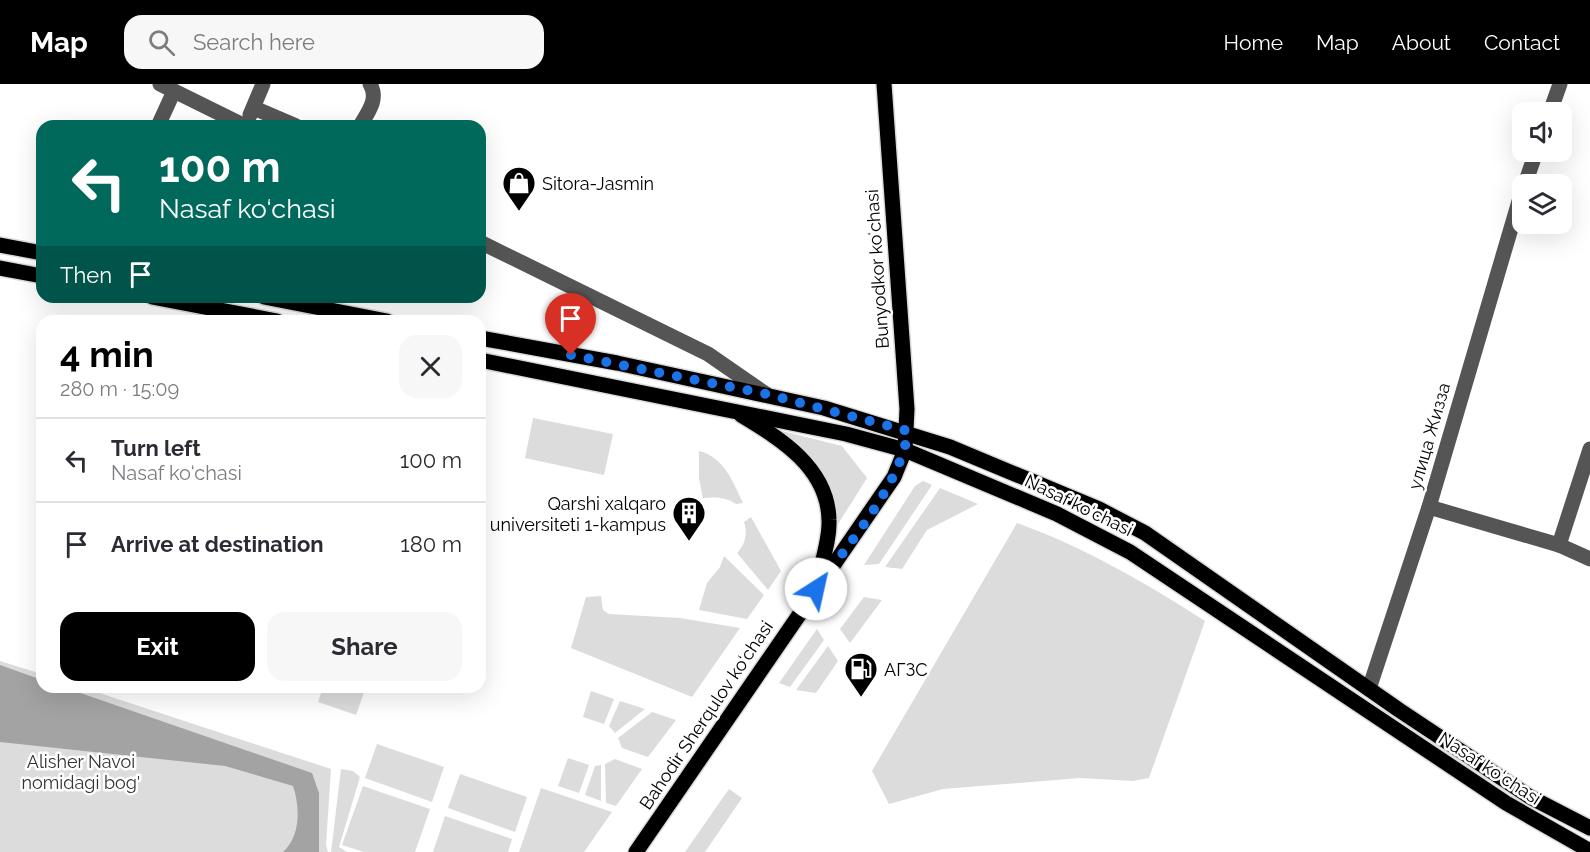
<!DOCTYPE html>
<meta charset="utf-8">
<style>
:root{--surface:#fff;--page:#f7f7f7;--text:#2b2b33;--muted:#7c7c81;--line:#e1e1e2;--accent:#000}
body{margin:0;font-family:Raleway,sans-serif;background:var(--page);color:var(--text);height:100vh;display:flex;flex-direction:column;font-size:22px;white-space:nowrap}
*{box-sizing:border-box;margin:0}
p{font-size:20px;color:var(--muted)}
.icon{flex:none;width:33px;height:33px;fill:none;stroke:currentColor;stroke-width:2;stroke-linecap:round;stroke-linejoin:round}
.map{position:relative;flex:1;overflow:hidden}
.side{position:absolute;left:36px;top:231px;width:450px;height:378px;display:flex;flex-direction:column;background:var(--surface);border-radius:18px;box-shadow:0 6px 24px #0002}
.side>*{flex:none}
.hud{position:absolute;left:36px;top:36px;width:450px;height:183px;border-radius:18px;box-shadow:0 6px 24px #0002;background:#00695c;color:#fff;overflow:hidden}
.fabs{position:absolute;left:1512px;top:18px;display:grid;gap:12px}
.fabs a{display:grid;place-items:center;width:60px;height:60px;border-radius:12px;background:var(--surface);box-shadow:0 6px 24px #0002;font-size:30px}
.pin{position:absolute;display:grid;place-items:center;width:51px;height:51px;color:#fff;margin:-62px -26px;border-radius:50% 50% 50% 0;rotate:-45deg;box-shadow:0 0 6px #0007}
.pin .icon{rotate:45deg}
.me{position:absolute;width:66px;margin:-33px;rotate:35deg;stroke-linejoin:round;filter:drop-shadow(0 0 4px #0008)}
.turn{display:flex;align-items:center;gap:21px;height:126px;padding:0 24px;font-size:27px}
.turn .icon{width:78px;height:78px;stroke-width:2.5}
.turn b{display:block;font-size:42px;line-height:51px}
.then{display:flex;align-items:center;height:57px;padding:0 24px;background:#0003;gap:12px;font-size:22px}
.round{display:grid;place-items:center;flex:none;width:63px;height:63px;border-radius:18px;background:var(--page)}
.headline{display:flex;align-items:center;justify-content:space-between;height:102px;padding:0 24px}
h1{font-size:36px;font-weight:700;line-height:45px;color:var(--accent)}
.primary-button{display:flex;gap:12px;margin-top:auto;padding:12px 24px}
.primary-button a{flex:1;height:69px;border-radius:18px;background:var(--accent);color:#fff;font-size:24px;font-weight:700;line-height:69px;text-align:center}
.primary-button a+a{background:var(--page);color:var(--text)}
ul{padding:0;list-style:none}
li{display:flex;align-items:center;gap:18px;height:84px;padding:0 24px;border-top:2px solid var(--line)}
li div{flex:1}
li b{display:block;font-size:22px}
li em{font-style:normal}
header{display:flex;align-items:center;gap:36px;box-sizing:border-box;height:84px;padding:0 30px;background:var(--accent);color:#fff}
header strong{font-size:28px}
nav{display:flex;gap:33px;margin-inline-start:auto;font-size:21px}
.search{width:420px;height:54px;background:var(--page);display:flex;align-items:center;gap:15px;box-sizing:border-box;padding:0 21px;border-radius:18px;color:var(--muted);font-size:22px}
.map>svg:first-child{display:block}
</style>
<header>
<strong>Map</strong>
<div class="search"><svg class="icon" aria-label="search" viewBox="0 0 24 24"><circle cx="10" cy="10" r="6"/><path d="M15 15l6 6"/></svg>Search here</div>
<nav><a>Home</a><a>Map</a><a>About</a><a>Contact</a></nav>
</header>
<div class="map">
<svg width="1590" height="768" viewBox="0 0 1590 768">
<rect width="100%" height="100%" fill="#fff"/>
<g fill="#dcdcdc">
<path d="M533 334 613 350 604 391 525 374Z"/>
<path d="M778 346 842 362 867 394 833 448V422Z"/>
<path d="M699 367C724 373 733 398 743 419L736 420C725 413 716 413 703 414L699 394Z"/>
<path d="M923 397 932 401 879 480 864 481 915 402Z"/>
<path d="M940 404 978 420 927 446 902 485 885 483Z"/>
<path d="M751 433 781 487 768 506 737 469C745 460 748 451 744 438Z"/>
<path d="M1017 439C1084 463 1144 498 1205 537L1149 694 1133 697 1080 694 943 705 889 720 872 687Z"/>
<path d="M724 472 764 511 747 535 699 526 707 499 720 483Z"/>
<path d="M601 512 603 526 609 530 680 534 740 544 692 613 571 564 586 513Z"/>
<path d="M864 513 882 516 850 559 840 545Z"/>
<path d="M817 545 824 556 790 603 779 599Z"/>
<path d="M828 562 838 577 816 609 796 606Z"/>
<path d="M0 577 42 590V603H81L331 685 326 761 328 768H0Z"/>
<path d="M323 603H366L356 631 318 618Z"/>
<path d="M591 607 614 615 604 640 583 633Z"/>
<path d="M620 617 645 625 615 649 609 642Z"/>
<path d="M652 628 676 636 648 673 622 664 618 654Z"/>
<path d="M377 660 444 683 432 718 365 694Z"/>
<path d="M568 674 589 681 579 709 558 702Z"/>
<path d="M615 675 642 685 616 722 606 719 605 680Z"/>
<path d="M601 681V717L585 711 595 682Z"/>
<path d="M341 685 353 687 360 693 339 763 347 768H331Z"/>
<path d="M460 690 527 713 515 748 448 724Z"/>
<path d="M363 702 430 725 415 768H364L342 761Z"/>
<path d="M541 704 612 728 584 768H519Z"/>
<path d="M729 705 742 714 705 768H685Z"/>
<path d="M445 732 512 755 508 768H433Z"/>
</g>
<path fill="#a3a3a3" d="M0 581 42 596V603H63L312 689 319 709V768H283C301 752 300 722 293 702L225 682 0 658Z"/>
<g fill="none" stroke-linecap="round" stroke-linejoin="round">
<g stroke="#dbdbdb" stroke-width="18">
<g id="major">
<path d="M0 161 42 169"/>
<path d="M0 184 42 192"/>
<path d="M152 213 277 237"/>
<path d="M264 213 387 237"/>
<path d="M480 254 617 279 824 324 950 363 1099 425 1145 449 1399 626 1530 713 1590 744"/>
<path d="M480 276 846 350 905 366 1057 430 1130 468 1506 719 1590 767"/>
<path d="M741 331C781 355 828 384 829 436 830 456 821 480 817 500"/>
<path d="M636 768 894 393 905 366 907 325 884 0"/>
</g>
</g>
<g stroke="#555" stroke-width="15">
<path d="M160 0 245 42"/>
<path d="M254 24 296 42"/>
<path d="M1550 28 1560 0"/>
<path d="M250 31 263 0"/>
<path d="M158 42 174 7"/>
<path d="M360 42C368 28 379 15 370 0"/>
<path d="M1525 100 1536 68"/>
<path d="M480 158 708 270 766 310"/>
<path d="M1429 423 1559 461 1590 475"/>
<path d="M1559 461 1590 365"/>
<path d="M1369 605 1429 423 1522 107"/>
</g>
<use href="#major" stroke="#000" stroke-width="15"/>
</g>
<g fill="none" stroke-linecap="round" stroke-linejoin="round">
<path stroke="#1a73e8" stroke-width="10" stroke-dasharray="0 18" d="M571 271 766 310 908 347C901 401 848 460 816 505"/>
</g>
<defs>
<g id="shop-pin" transform="scale(1.725)"><path d="M0 17L-7.5 6A9.5 9.5 0 1 1 7.5 6Z" fill="#000" stroke="#fff"/><path d="M-5-2.5h2.3a2.7 3.5 0 0 1 5.4 0H5L5.5 6h-11ZM-1.5-2.5h3a1.5 2.3 0 0 0-3 0Z" fill="#fff"/></g>
<g id="building-pin" transform="scale(1.725)"><path d="M0 17L-7.5 6A9.5 9.5 0 1 1 7.5 6Z" fill="#000" stroke="#fff"/><path d="M-4-6H4V6H1V3H-1V6H-4ZM-2.5-4.3h1.7v1.8h-1.7ZM.8-4.3h1.7v1.8H.8ZM-2.5-1h1.7V.8h-1.7ZM.8-1h1.7V.8H.8Z" fill="#fff"/></g>
<g id="fuel-pin" transform="scale(1.725)"><path d="M0 17L-7.5 6A9.5 9.5 0 1 1 7.5 6Z" fill="#000" stroke="#fff"/><path d="M-5.5-6h7V0h2V4h1.3V-2.5L3-4.5l.8-.8L6-3V5H2.5V1h-1V6h-7ZM-4.2-4.7v3.2H.2V-4.7Z" fill="#fff"/></g>
</defs>
<g fill-rule="evenodd">
<use href="#shop-pin" x="519" y="99"/>
<use href="#building-pin" x="689" y="429"/>
<use href="#fuel-pin" x="861" y="585"/>
</g>
<g text-anchor="middle" dominant-baseline="central" stroke-width="5" stroke-linejoin="round" paint-order="stroke">
<g font-size="18" fill="#000" stroke="#fff" text-anchor="start">
<text x="542" y="99">Sitora-Jasmin</text>
<text x="666" y="419" text-anchor="end">Qarshi xalqaro<tspan x="666" dy="21">universiteti 1-kampus</tspan></text>
<text x="884" y="585">АГЗС</text>
</g>
<g font-size="18" fill="#000" stroke="#fff">
<text transform="translate(877 185) rotate(-94)">Bunyodkor koʻchasi</text>
<text transform="translate(1429 352) rotate(-74)">улица Жизза</text>
<text transform="translate(1079 421) rotate(26)">Nasaf ko‘chasi</text>
<text transform="translate(706 631) rotate(-56)">Bahodir Sherqulov ko‘chasi</text>
<text transform="translate(1490 684) rotate(33)">Nasaf ko‘chasi</text>
</g>
<g font-size="18" fill="#333" stroke="#fff">
<text x="81" y="677">Alisher Navoi<tspan x="81" dy="21">nomidagi bog'</tspan></text>
</g>
</g>
</svg>
<div class="fabs">
<a><svg class="icon" aria-label="sound" viewBox="0 0 24 24"><path d="M4 9h4l5-4v14l-5-4H4zM17 9q2 3 0 6"/></svg></a>
<a><svg class="icon" aria-label="layers" viewBox="0 0 24 24"><path d="M12 4l9 5-9 5-9-5zM3 14l9 5 9-5"/></svg></a>
</div>
<div class="pin" style="left:571px;top:271px;background:#d93025"><svg class="icon" aria-label="arrive" viewBox="0 0 24 24"><path d="M6 21V4h12l-3 4 3 4H6"/></svg></div>
<svg class="me" style="left:816px;top:505px" viewBox="-20 -20 40 40"><circle r="19" fill="#fff"/><path d="M0-13L10 11 0 6-10 11z" fill="#1a73e8"/></svg>
<div class="hud">
<div class="turn"><svg class="icon" aria-label="left" viewBox="0 0 24 24"><path d="M17 20v-9H6M10 6l-5 5 5 5"/></svg><div><b>100 m</b>Nasaf ko‘chasi</div></div>
<div class="then">Then<svg class="icon" aria-label="arrive" viewBox="0 0 24 24"><path d="M6 21V4h12l-3 4 3 4H6"/></svg></div>
</div>
<section class="side">
<div class="headline"><div><h1>4 min</h1><p>280 m · 15:09</p></div><a class="round"><svg class="icon" aria-label="close" viewBox="0 0 24 24"><path d="M6 6l12 12M18 6L6 18"/></svg></a></div>
<ul>
<li><svg class="icon" aria-label="left" viewBox="0 0 24 24"><path d="M17 20v-9H6M10 6l-5 5 5 5"/></svg><div><b>Turn left</b><p>Nasaf ko‘chasi</p></div><em>100 m</em></li>
<li><svg class="icon" aria-label="arrive" viewBox="0 0 24 24"><path d="M6 21V4h12l-3 4 3 4H6"/></svg><div><b>Arrive at destination</b></div><em>180 m</em></li>
</ul>
<div class="primary-button"><a>Exit</a><a>Share</a></div>
</section>
</div>
